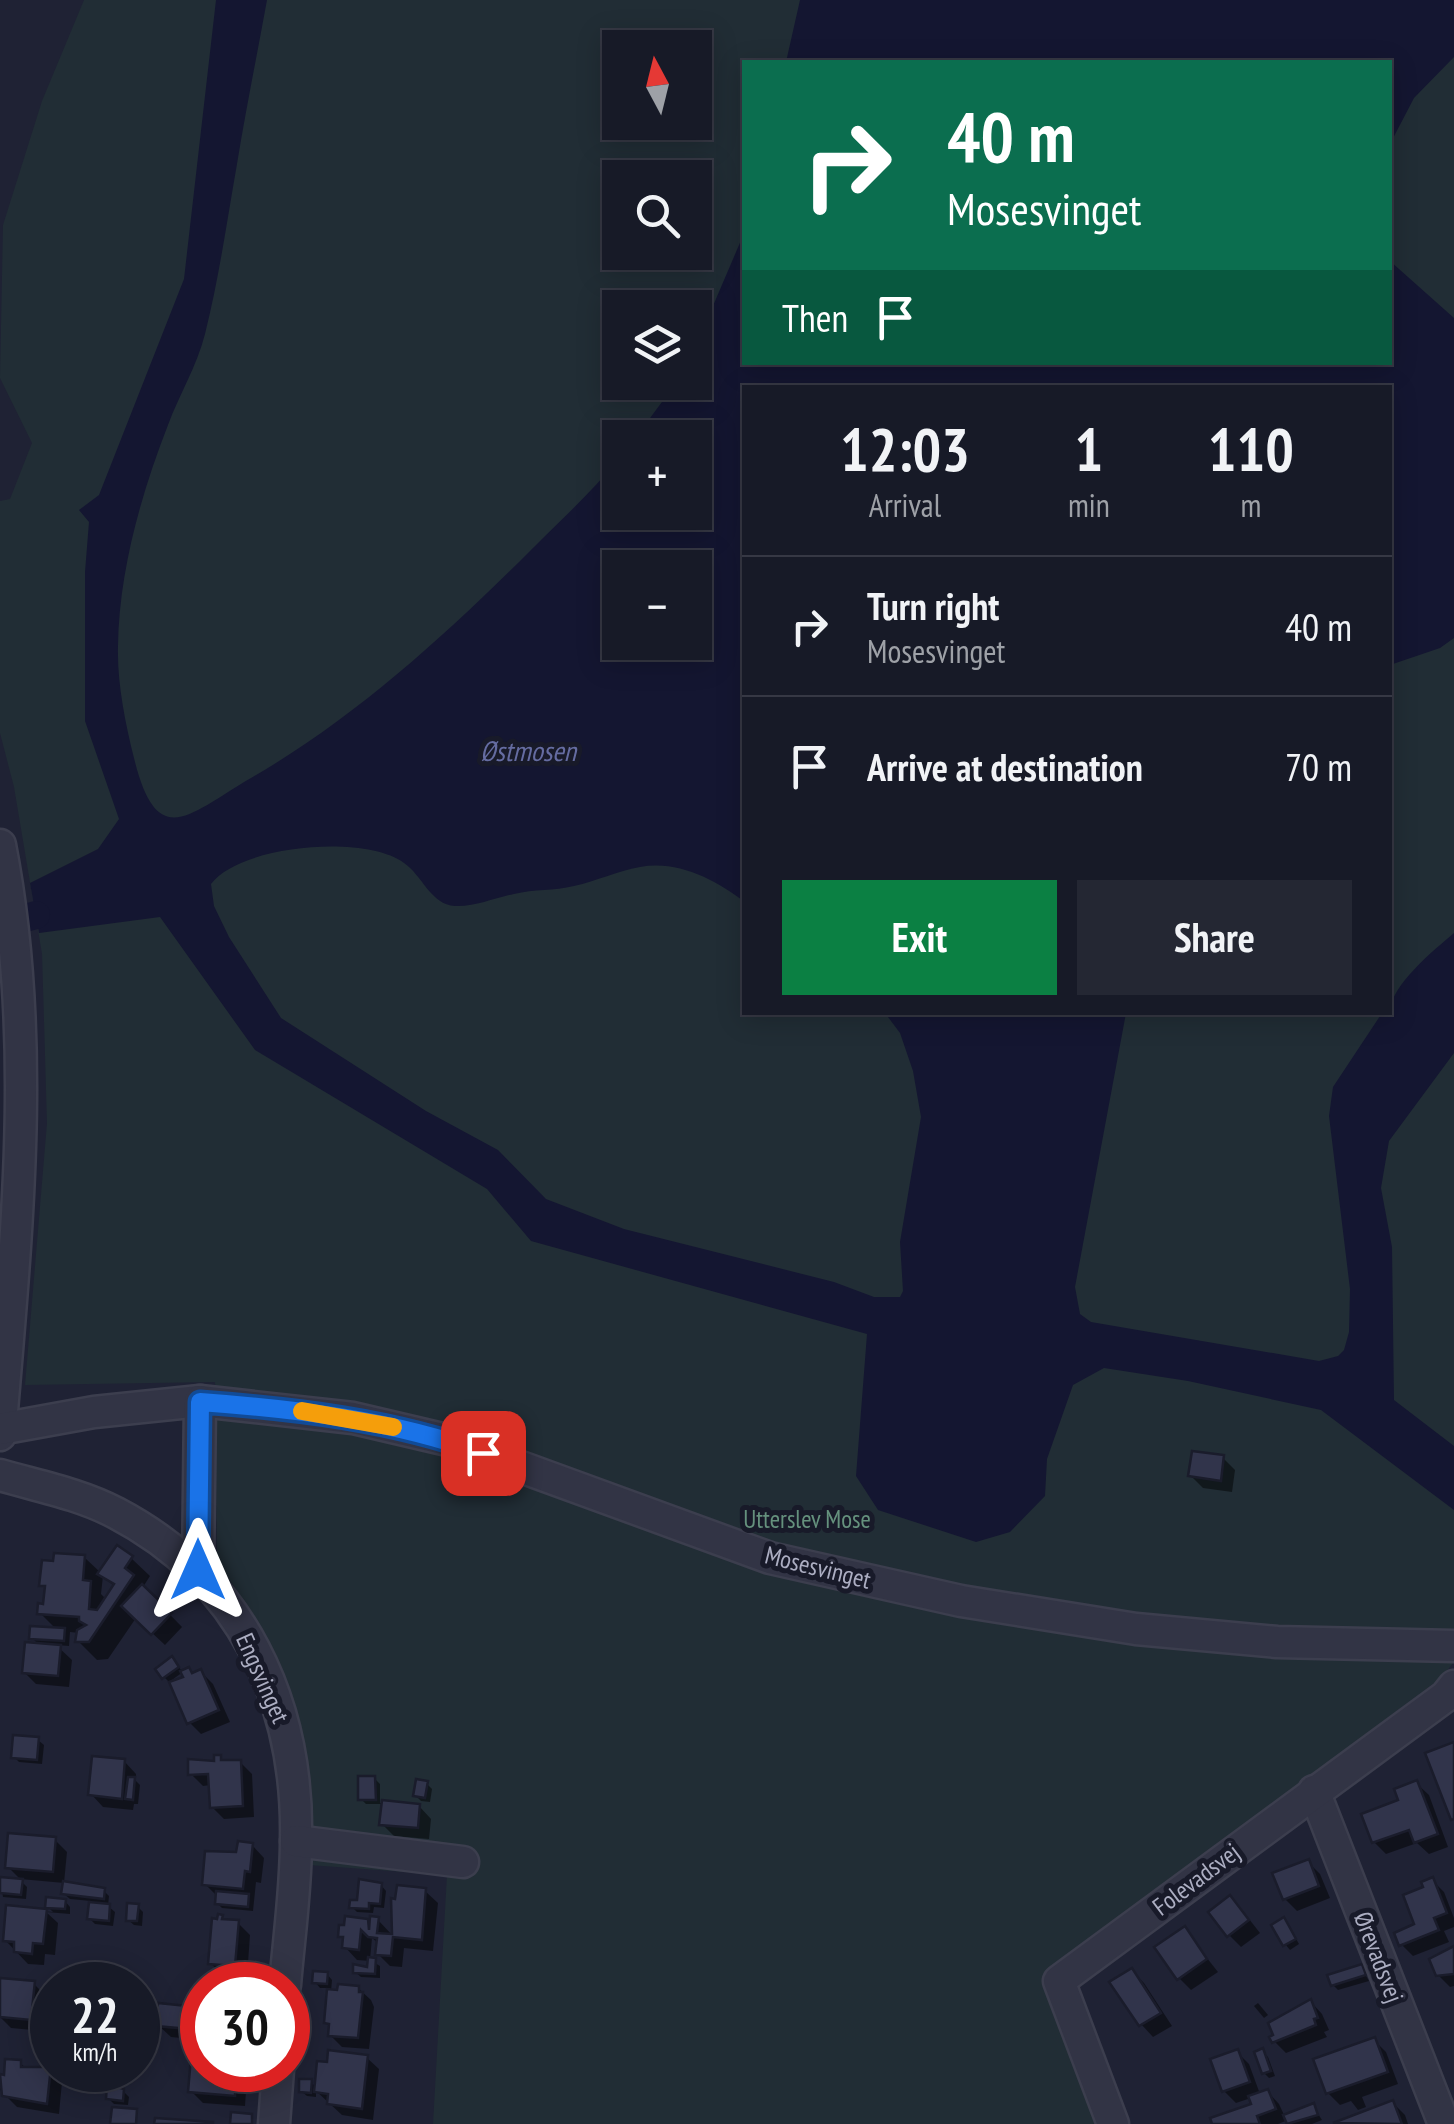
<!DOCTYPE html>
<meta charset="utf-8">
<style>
:root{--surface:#171a27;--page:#242733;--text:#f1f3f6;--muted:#9ea1a7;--line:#363844;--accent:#0b8043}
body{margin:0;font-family:"PT Sans Narrow",sans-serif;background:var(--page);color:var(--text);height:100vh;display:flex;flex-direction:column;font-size:38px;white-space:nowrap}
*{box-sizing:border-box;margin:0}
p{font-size:32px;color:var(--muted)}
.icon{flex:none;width:55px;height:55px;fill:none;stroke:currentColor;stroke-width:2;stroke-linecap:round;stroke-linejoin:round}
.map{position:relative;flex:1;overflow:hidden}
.panel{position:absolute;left:742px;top:385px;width:650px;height:630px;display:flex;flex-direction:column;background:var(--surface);border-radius:0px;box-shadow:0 5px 25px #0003,0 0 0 2px var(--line)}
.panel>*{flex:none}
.banner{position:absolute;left:742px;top:60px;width:650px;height:305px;border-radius:0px;box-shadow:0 5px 25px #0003,0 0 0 2px var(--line);background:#0b6e4f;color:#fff;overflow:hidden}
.needle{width:65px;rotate:353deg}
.controls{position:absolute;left:602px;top:30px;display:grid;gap:20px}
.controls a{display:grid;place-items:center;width:110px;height:110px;border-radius:0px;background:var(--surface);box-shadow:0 5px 25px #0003,0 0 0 2px var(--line);font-size:50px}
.speed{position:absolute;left:30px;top:1962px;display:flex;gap:20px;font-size:50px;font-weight:700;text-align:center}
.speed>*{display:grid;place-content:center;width:130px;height:130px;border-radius:50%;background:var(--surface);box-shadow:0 5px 25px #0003,0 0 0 2px var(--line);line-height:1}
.speed small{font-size:25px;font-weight:400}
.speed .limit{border:15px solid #d22;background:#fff;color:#111}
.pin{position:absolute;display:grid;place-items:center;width:85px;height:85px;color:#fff;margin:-42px;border-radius:20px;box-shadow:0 5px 15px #0006}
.me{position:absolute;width:110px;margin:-55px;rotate:0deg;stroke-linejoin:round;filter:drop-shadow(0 0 8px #0008)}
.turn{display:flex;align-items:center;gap:35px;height:210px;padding:0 40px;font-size:45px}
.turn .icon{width:130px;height:130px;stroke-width:2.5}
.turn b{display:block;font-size:70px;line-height:85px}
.then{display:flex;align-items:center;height:95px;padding:0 40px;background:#0003;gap:20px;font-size:38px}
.eta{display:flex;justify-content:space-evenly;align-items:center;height:170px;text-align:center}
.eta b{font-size:60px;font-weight:700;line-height:70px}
.cta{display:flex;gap:20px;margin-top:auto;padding:20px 40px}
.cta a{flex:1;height:115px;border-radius:0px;background:var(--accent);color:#fff;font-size:40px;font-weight:700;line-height:115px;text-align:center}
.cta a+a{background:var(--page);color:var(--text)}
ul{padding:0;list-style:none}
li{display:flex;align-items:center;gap:30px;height:140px;padding:0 40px;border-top:2px solid var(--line)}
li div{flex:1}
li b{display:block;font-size:38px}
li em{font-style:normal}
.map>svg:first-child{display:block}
</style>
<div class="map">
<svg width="1454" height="2124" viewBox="0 0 1454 2124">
<rect width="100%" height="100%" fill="#1f2234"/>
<path fill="#212d35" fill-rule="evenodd" d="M84 0H1454V1662L1440 1679 1051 1969 1107 2124H433L447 1875 309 1865 306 1760 286 1686 257 1621 217 1561 215 1382 25 1385 47 1123 42 954 14 787 0 733V501L10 499 32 443 0 378 3 225 42 101ZM620 48H695V122H620ZM745 62H1390V362H745ZM620 178H695V252H620ZM620 308H695V382H620ZM745 388H1390V1012H745ZM620 438H695V512H620ZM620 568H695V642H620Z"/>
<g fill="#141631" fill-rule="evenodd">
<path d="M216 0H267C257 55 246 109 237 164 227 221 219 278 205 334 197 366 179 395 168 425 141 494 119 572 118 646 117 682 125 722 134 758 157 853 189 814 251 778 355 718 446 635 531 550 561 520 594 490 620 457V512H695V438L636 437 676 383 695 382V348L745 231V362H1390V261L1454 318V638L1440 648 1390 665V388H745V902C715 880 679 860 640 867 617 871 597 881 574 886 554 891 534 889 514 894 494 898 475 907 455 906 431 905 422 875 404 863 365 834 240 845 211 884L214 906 229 937 281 1018 426 1111 498 1150 546 1199 624 1229 834 1282 874 1297H900L903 1291 900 1242 921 1117 913 1071 900 1033 885 1013H1126L1075 1287 1080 1314 1091 1322 1319 1361 1338 1356 1344 1350 1349 1332 1350 1289 1329 1116 1333 1087 1382 1013 1390 1012C1390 986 1434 950 1454 933V1053L1389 1141 1381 1188 1392 1247 1394 1400 1454 1446V1510L1321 1410 1188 1381 1104 1368 1073 1385 1047 1459 1045 1496 1010 1532 976 1542 878 1510 856 1476 867 1334 531 1241 487 1189 255 1050 160 917 39 933 30 883 98 849 119 819 85 721V572L89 522 79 510 99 495 184 279ZM620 568H695V642H620Z"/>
<path d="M800 0H1454V57L1414 98 1390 144V62H786Z"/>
</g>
<g fill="#0007" fill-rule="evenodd">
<path d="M1223 1458 1235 1470 1232 1492 1203 1488 1190 1475Z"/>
<path d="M84 1557 101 1573 131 1558 150 1576 143 1587 182 1627 165 1645 136 1618 108 1659 97 1660 78 1641 79 1633 70 1632 69 1646 56 1645 72 1660 69 1687 36 1684 24 1672 40 1646 32 1638 57 1630 40 1613 46 1607 47 1590 42 1585ZM103 1576 115 1587 107 1600 101 1594Z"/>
<path d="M177 1665 183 1672 169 1682 164 1677Z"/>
<path d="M201 1672 213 1684 230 1722 201 1734 189 1722 193 1675Z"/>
<path d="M38 1740 44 1745 42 1764 19 1762 14 1757Z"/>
<path d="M220 1758 225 1763 240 1762 252 1774 254 1817 224 1819 212 1807 211 1785 203 1786 191 1774 217 1763Z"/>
<path d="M124 1761 136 1774V1781L140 1785 138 1804H134L133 1810 103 1807 91 1794Z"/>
<path d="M374 1778 380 1784V1803L419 1806 431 1819 429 1839 394 1836 382 1824 384 1804H366L361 1799Z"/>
<path d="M1416 1783 1429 1795 1448 1847 1429 1854 1417 1843 1386 1854 1374 1842Z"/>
<path d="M427 1784 432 1789 430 1802 421 1801 415 1795Z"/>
<path d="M55 1840 67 1852 64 1883 20 1879 8 1867Z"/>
<path d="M252 1845 264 1858 261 1883 256 1882 253 1911 222 1908 217 1903 218 1897 205 1884Z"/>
<path d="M1308 1862 1320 1874 1330 1898 1297 1911 1285 1899Z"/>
<path d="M0 1879 21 1881 27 1887 26 1899 3 1897Z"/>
<path d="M1432 1880 1444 1892 1454 1918V1927L1444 1931 1449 1942 1413 1956 1401 1944 1417 1926Z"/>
<path d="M381 1885 386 1891 384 1908 374 1907 373 1913 357 1912 352 1907Z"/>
<path d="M104 1891 109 1896 108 1906 115 1912 113 1926 95 1924 89 1918 91 1901 70 1899 64 1894Z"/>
<path d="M425 1891 438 1903 433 1951 404 1948 402 1967 390 1966 378 1954 379 1944 372 1938 370 1960 380 1966V1978L361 1977 355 1972 370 1970V1961L357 1960 345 1947 346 1941 341 1936 366 1922 372 1927 378 1920 394 1937Z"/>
<path d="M65 1901 70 1907V1914L46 1912 58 1923 55 1955 45 1954 44 1965 28 1964 5 1940 8 1908 53 1912 48 1907Z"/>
<path d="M138 1907 143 1912 142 1926 134 1925 128 1920Z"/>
<path d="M1242 1910 1260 1933 1241 1947 1229 1935Z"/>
<path d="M222 1917 227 1922 238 1923 250 1935 247 1977 223 1975 210 1963Z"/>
<path d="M1289 1926 1299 1944 1290 1950 1285 1944Z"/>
<path d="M1184 1929 1218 1972 1191 1990 1179 1978Z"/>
<path d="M1454 1949V1986L1450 1987 1438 1975Z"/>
<path d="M1361 1967 1369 1981 1338 1990 1333 1985Z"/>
<path d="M1132 1971 1144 1983 1172 2026 1153 2037 1141 2024Z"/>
<path d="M327 1974 332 1980 331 1992 358 1988 371 2000 374 2007 369 2049 342 2047 330 2035 331 2026 327 2022 330 1988H320L315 1982Z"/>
<path d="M34 1984 46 1996 43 2031 11 2028 0 2017V2007Z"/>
<path d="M200 1990H202V2059L191 2039 171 2037 158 2025 199 2010Z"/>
<path d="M1311 2002 1322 2014 1329 2030 1324 2032 1327 2037 1286 2053 1274 2041Z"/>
<path d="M1258 2003 1268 2015 1264 2018 1254 2006Z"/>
<path d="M1374 2040 1386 2052 1398 2084 1362 2097 1366 2107 1358 2110 1351 2101 1340 2105 1328 2093Z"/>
<path d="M1262 2051 1268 2057 1275 2076 1269 2078 1264 2073Z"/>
<path d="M1237 2052 1249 2064 1260 2094 1267 2091 1279 2104 1285 2117 1313 2106 1322 2120 1312 2124H1289L1288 2120 1278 2124H1215L1254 2105 1251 2098 1236 2103 1224 2091Z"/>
<path d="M366 2057 379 2069 373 2120 342 2115 316 2091V2097L307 2096 301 2091 311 2082 317 2088Z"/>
<path d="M193 2059 202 2060V2070H242L247 2076 245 2106 203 2103 191 2091Z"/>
<path d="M20 2063 27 2069 50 2070 62 2082 59 2114 17 2107 0 2090V2077L6 2078Z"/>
<path d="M123 2091 129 2097 128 2105 114 2104 108 2098Z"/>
<path d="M1393 2103 1405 2115 1408 2124H1338Z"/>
</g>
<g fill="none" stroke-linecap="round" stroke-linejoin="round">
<path stroke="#141631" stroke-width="28" d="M0 925 36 915"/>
</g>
<g fill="#31344b" stroke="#1a1c2b" stroke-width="2.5">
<path d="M1192 1451 1224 1455 1221 1481 1188 1476Z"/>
<path d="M117 1545 133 1556 125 1568 134 1575 89 1642H75L77 1630 86 1625 79 1621V1617L37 1614 38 1603 43 1604 45 1586H39L42 1560 53 1561 54 1553 85 1555 83 1580 91 1581 89 1609 97 1610 114 1584 97 1574Z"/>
<path d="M142 1584 172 1613 151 1635 121 1606Z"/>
<path d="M30 1626 65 1628 64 1641 29 1639Z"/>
<path d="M25 1642 61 1645 58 1676 22 1673Z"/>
<path d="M172 1656 179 1667 162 1679 155 1669Z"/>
<path d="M189 1667 192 1673 201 1669 219 1710 187 1724 169 1682 183 1677 180 1671Z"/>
<path d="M13 1735 39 1737 37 1760 11 1758Z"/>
<path d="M1454 1742V1819L1451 1820 1425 1753Z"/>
<path d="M214 1755H221V1760H241L243 1806 210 1808 208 1774 188 1775V1759L214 1761Z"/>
<path d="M92 1756 125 1759 122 1799 88 1795Z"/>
<path d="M358 1776H375L376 1800H358Z"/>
<path d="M128 1777H135L133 1800 125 1799Z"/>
<path d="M416 1779 428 1781 425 1798 413 1796Z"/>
<path d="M1417 1780 1438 1834 1414 1843 1409 1830 1372 1843 1361 1814 1398 1800 1394 1789Z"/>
<path d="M382 1800 420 1804 418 1828 379 1825Z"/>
<path d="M8 1833 56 1837 53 1872 5 1868Z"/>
<path d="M238 1841 253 1843 250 1872 245 1871 243 1889 202 1885 205 1851 236 1852Z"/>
<path d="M1309 1859 1319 1886 1283 1900 1272 1873Z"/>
<path d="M0 1877 23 1879 21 1895 0 1893Z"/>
<path d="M1433 1877 1447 1913 1434 1918 1439 1930 1399 1946 1394 1933 1414 1924 1403 1895 1423 1887 1421 1882Z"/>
<path d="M359 1879 382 1883 380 1904 369 1903V1909L349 1908 350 1900H357Z"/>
<path d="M63 1881 105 1888 104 1899 61 1894Z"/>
<path d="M397 1885 426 1888 422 1940 393 1937 391 1956 375 1955 377 1938 368 1937 361 1930 359 1950 342 1948 343 1937H338L339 1925H344L345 1916 368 1919 369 1930 370 1916 379 1917 377 1933 392 1934 391 1898 395 1899Z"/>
<path d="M216 1891 249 1894 248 1907 215 1904Z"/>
<path d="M1230 1895 1249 1920 1227 1937 1208 1912Z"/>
<path d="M46 1897 66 1899 65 1909 45 1908Z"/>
<path d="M89 1902 110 1904 109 1921 87 1919Z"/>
<path d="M127 1903 139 1904 137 1921H126Z"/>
<path d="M6 1905 47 1909 43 1944 33 1943 32 1954 14 1952V1942L3 1941Z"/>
<path d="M218 1914 223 1915 222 1919 239 1920 235 1966 208 1964 212 1918 217 1919Z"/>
<path d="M1284 1917 1296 1939 1283 1946 1271 1925Z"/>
<path d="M1185 1926 1207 1959 1177 1980 1154 1947Z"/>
<path d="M1454 1946V1974L1436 1976 1429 1959Z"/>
<path d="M368 1957 376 1958 375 1974 353 1973V1964L367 1967Z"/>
<path d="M1362 1964 1366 1975 1331 1986 1327 1975Z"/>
<path d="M1132 1968 1161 2013 1139 2026 1109 1982Z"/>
<path d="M313 1971 328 1972 327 1984 312 1983Z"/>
<path d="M0 1978 35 1981 31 2020 0 2017Z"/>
<path d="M338 1984 359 1986V1992H363L358 2038 328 2036 329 2024 324 2023 327 1989 337 1990Z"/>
<path d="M198 1988H202V2040L187 2039 188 2029 156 2026 158 2003 196 2007Z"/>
<path d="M1311 1999 1318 2018 1314 2019 1316 2025 1272 2043 1269 2037 1273 2035 1268 2023Z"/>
<path d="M1375 2037 1388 2072 1326 2094 1313 2059Z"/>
<path d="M1263 2048 1271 2071 1262 2074 1254 2052Z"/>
<path d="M1238 2049 1250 2082 1222 2092 1210 2059Z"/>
<path d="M328 2050 368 2055 362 2109 327 2104 328 2094 314 2092 317 2061 327 2062Z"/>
<path d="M191 2057 202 2058V2070H236L235 2096 188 2092Z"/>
<path d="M5 2059 21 2060V2067H51L47 2104 2 2096 0 2074 4 2075Z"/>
<path d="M299 2079H312L311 2093 299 2092Z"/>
<path d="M107 2084 124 2089 123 2101 106 2099Z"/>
<path d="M1268 2089 1276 2109 1257 2116 1260 2124H1212L1210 2118 1251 2104 1248 2096Z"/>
<path d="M1393 2100 1402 2124 1333 2123Z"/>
<path d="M1314 2103 1318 2115 1287 2124 1283 2115Z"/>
<path d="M112 2107 137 2109 136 2124H110Z"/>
<path d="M231 2112 252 2114V2124H230Z"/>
<path d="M155 2118 213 2122V2124H154Z"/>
</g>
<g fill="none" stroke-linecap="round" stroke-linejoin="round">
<g stroke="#3c3e4e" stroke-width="35">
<g id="minor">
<path d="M0 845C38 1040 16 1239 0 1435"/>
<path d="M0 1429 94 1412 200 1401 353 1418 447 1440 770 1558 961 1601 1136 1629 1277 1642 1454 1646"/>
<path d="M0 1475C38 1486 80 1494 116 1513 242 1579 299 1702 296 1841 296 1889 289 1937 285 1985"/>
<path d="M198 1570 200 1401"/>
<path d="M1314 1791 1444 2124"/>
<path d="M296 1841 463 1862"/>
<path d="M274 2124 278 2070"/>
<path d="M1113 2124 1059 1981 1446 1696 1454 1686"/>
</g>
</g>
<use href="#minor" stroke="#323445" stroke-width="30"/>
</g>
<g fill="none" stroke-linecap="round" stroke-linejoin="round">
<g stroke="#114b97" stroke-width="25">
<path id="route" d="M198 1570 200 1402C296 1409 392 1420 483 1453"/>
</g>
<use href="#route" stroke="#1a73e8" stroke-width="18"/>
<path stroke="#f59e0b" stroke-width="18" d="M302 1411 393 1427"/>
</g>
<g text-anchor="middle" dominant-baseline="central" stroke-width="10" stroke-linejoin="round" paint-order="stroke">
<g font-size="25" fill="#65917d" stroke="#181a29">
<text x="807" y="1519">Utterslev Mose</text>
</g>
<g font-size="25" fill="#acaec2" stroke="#181a29">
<text transform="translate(818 1567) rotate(14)">Mosesvinget</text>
<text transform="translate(263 1678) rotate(66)">Engsvinget</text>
<text transform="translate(1196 1879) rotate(-37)">Folevadsvej</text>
<text transform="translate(1379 1957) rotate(69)">Ørevadsvej</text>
</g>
<g font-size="28" font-style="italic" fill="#656ca1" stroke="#181a29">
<text x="528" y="750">Østmosen</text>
</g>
</g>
</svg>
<div class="controls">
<a><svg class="needle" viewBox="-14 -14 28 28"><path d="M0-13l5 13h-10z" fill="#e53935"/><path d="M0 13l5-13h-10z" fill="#9ea1a7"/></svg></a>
<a><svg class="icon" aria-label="search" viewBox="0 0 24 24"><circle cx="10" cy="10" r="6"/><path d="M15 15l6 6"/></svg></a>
<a><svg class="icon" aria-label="layers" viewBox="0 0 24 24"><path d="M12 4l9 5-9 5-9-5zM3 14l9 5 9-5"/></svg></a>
<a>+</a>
<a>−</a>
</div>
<div class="speed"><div>22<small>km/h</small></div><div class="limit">30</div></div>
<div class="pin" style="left:483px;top:1453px;background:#d93025"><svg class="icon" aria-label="arrive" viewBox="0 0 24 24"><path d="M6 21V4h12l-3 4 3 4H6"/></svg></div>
<svg class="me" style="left:198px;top:1570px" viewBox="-20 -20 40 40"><path d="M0-17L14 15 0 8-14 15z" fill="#1a73e8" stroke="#fff" stroke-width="4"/></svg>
<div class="banner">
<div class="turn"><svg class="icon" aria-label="right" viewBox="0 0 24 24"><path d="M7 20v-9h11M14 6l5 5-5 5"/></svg><div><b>40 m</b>Mosesvinget</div></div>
<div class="then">Then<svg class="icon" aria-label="arrive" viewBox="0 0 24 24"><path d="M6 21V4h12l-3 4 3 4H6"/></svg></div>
</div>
<section class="panel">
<div class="eta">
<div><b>12:03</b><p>Arrival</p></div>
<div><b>1</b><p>min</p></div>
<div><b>110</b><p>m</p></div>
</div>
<ul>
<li><svg class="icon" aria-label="right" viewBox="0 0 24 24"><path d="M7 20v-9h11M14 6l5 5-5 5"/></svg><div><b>Turn right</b><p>Mosesvinget</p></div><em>40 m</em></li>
<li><svg class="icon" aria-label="arrive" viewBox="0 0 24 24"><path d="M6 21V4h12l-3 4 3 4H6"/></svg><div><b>Arrive at destination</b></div><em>70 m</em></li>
</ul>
<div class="cta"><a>Exit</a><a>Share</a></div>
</section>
</div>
